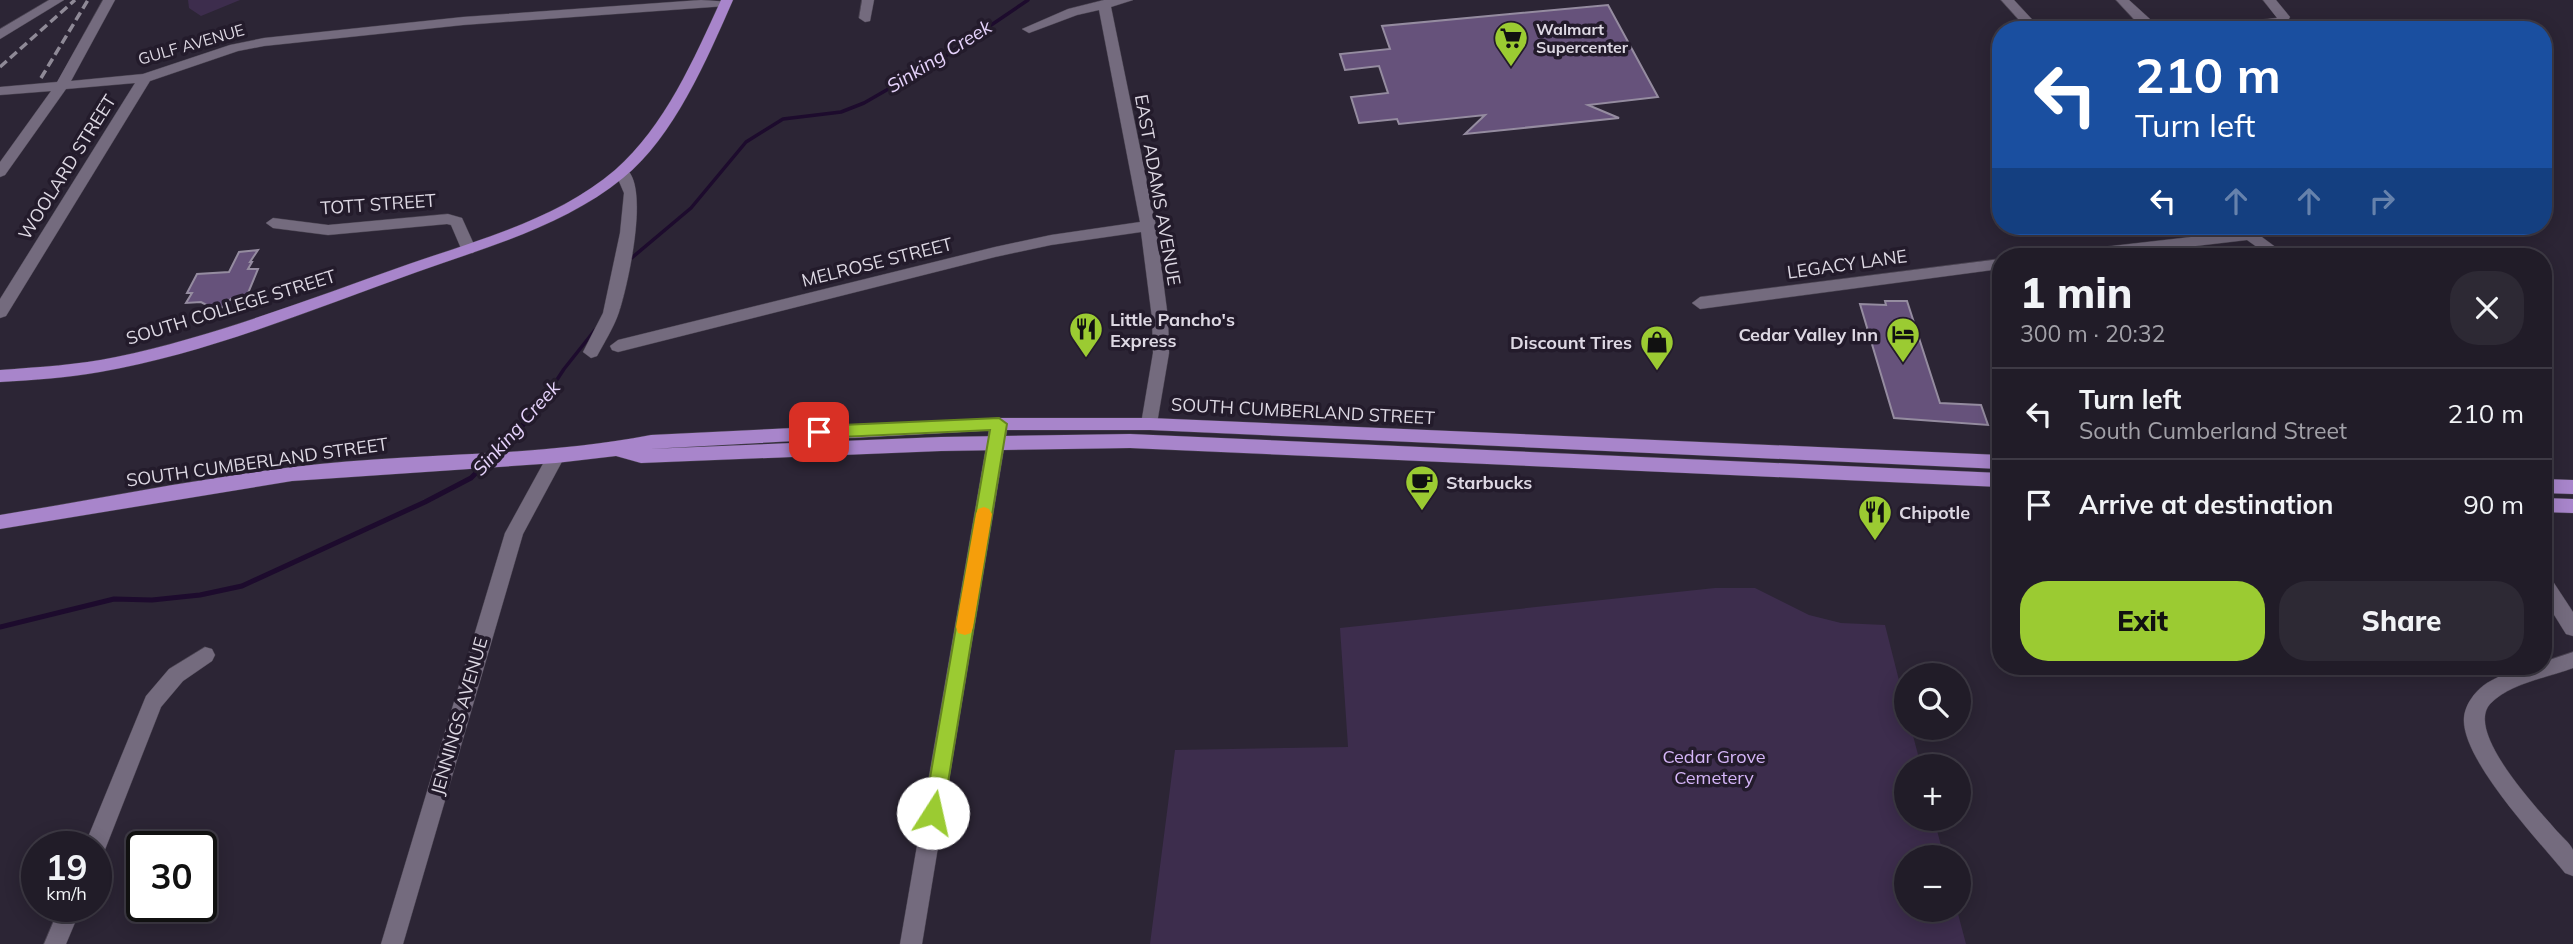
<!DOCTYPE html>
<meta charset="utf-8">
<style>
:root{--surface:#211c28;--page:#2d2934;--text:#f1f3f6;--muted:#a2a1a8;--line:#3e3a45;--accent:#9bcb32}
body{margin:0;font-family:Mulish,sans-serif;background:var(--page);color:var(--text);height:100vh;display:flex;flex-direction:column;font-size:26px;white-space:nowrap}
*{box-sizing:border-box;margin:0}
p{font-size:23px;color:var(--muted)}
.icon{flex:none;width:38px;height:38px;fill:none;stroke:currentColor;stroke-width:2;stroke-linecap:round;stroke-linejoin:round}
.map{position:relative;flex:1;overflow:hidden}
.side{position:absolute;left:1992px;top:248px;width:560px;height:427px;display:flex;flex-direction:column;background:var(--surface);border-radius:28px;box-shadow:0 4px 18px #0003,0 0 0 2px var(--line)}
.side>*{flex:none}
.top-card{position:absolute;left:1992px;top:21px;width:560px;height:214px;border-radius:28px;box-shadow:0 4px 18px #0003,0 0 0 2px var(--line);background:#1a4fa0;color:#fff;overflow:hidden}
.buttons{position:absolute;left:1894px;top:663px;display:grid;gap:14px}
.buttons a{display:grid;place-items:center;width:77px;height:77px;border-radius:50%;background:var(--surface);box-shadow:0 4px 18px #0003,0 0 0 2px var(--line);font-size:35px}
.speed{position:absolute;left:21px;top:831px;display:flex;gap:14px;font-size:35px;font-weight:700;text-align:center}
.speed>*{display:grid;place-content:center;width:91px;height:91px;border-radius:50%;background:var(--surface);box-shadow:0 4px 18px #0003,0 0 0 2px var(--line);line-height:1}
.speed small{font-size:18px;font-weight:400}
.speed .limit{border:4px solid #111;border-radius:10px;background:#fff;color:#111}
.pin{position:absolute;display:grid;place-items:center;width:60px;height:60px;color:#fff;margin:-30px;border-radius:14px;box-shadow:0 4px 10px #0006}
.me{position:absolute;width:77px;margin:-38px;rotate:10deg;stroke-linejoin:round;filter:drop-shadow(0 0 5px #0008)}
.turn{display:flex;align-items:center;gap:24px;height:147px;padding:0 28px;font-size:32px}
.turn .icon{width:91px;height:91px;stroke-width:2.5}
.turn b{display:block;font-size:49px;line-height:60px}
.lanes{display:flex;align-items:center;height:66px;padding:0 28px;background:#0003;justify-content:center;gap:35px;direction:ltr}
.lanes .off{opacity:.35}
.round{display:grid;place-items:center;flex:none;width:74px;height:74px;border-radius:28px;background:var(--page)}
.headline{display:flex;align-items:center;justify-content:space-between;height:119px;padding:0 28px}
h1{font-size:42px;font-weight:800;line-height:52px}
.primary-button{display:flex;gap:14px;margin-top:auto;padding:14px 28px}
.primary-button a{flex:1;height:80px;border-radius:28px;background:var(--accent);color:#111;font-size:28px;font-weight:800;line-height:80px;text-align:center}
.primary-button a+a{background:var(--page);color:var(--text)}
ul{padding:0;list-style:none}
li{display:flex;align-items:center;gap:21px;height:91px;padding:0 28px;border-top:2px solid var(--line)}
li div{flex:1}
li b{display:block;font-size:26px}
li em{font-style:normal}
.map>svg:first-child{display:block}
</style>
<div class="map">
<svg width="2573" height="944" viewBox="0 0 2573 944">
<rect width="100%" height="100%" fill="#2c2535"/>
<g fill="#3d2d4d">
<path d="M188 0H240L201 16 189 8Z"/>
<path d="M1715 588H1755L1809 615 1841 623 1885 625 1906 708V728H1911L1921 766H1906V819H1934L1944 857 1906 858V910H1957L1966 944H1150L1175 750 1348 747 1340 628Z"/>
</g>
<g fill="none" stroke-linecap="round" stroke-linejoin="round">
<g stroke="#1d0b2d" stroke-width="3.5">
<path d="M628 261 691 208 746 142 783 119 841 112 864 103 944 57 1028 0"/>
<path d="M539 407 564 369 595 330"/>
</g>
<g stroke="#1d0b2d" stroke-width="5">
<path d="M493 456 541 406"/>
<path d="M0 627 114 599 152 600 200 595 242 586 425 502 471 478 484 465"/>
</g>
</g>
<g fill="#66527b" stroke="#958ca0" stroke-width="2">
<path d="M1608 5 1658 97 1588 105 1619 118 1465 134 1485 115 1399 124 1397 119 1359 123 1351 97 1388 93 1379 66 1345 70 1340 54 1390 49 1382 26Z"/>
<path d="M258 250 250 262H252L248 269H258L246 298 231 299 218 311 201 302 186 303 192 293H187L197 274 229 272 239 252Z"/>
<path d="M1885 301H1907L1940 403 1981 405 1988 425 1894 418 1860 304 1886 305Z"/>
</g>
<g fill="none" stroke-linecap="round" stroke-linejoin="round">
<g stroke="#494350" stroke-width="1">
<g id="minor">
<path d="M49 0H64L0 39V29Z"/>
<path d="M103 0H115L71 81 143 74 230 45 264 38 463 17 701 0 732 2 726 6 463 25 264 46 238 51 150 81 6 316 0 318V299L135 83 66 89 5 175 0 177V162L51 91 0 95V87L57 82Z"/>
<path d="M862 0H874L870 21 865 22 859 18Z"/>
<path d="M1104 0H1133L1111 7 1156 226 1168 318 1169 353 1156 429H1144L1141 424 1153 353 1152 318 1141 232 1051 245 995 257 618 352 612 350 610 346 618 340 995 247 1051 235 1140 222 1099 10 1077 15 1029 33 1022 29 1068 9Z"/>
<path d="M2001 0H2014L2042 30H2028Z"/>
<path d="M2116 0H2129L2162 30 2142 28Z"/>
<path d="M2263 0H2276L2290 17 2286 24 2239 30H2197L2203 26 2277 18Z"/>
<path d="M622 167C653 176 627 289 619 312 614 327 604 343 597 356L591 358 583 352 603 313 620 233 624 193 615 172Z"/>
<path d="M448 214 462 218 476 249 473 253H463L451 225 447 224 328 235 273 228 266 223 273 218 328 225Z"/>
<path d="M2235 226H2247L2289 257H2271L2247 240 2102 257H2051L2059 252 2235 232Z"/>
<path d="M2000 259V269L1700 309 1692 303 1700 297Z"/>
<path d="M999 418 1005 419 1008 424 922 944H900L990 424 993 419Z"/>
<path d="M556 449 562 451 565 456 523 534 403 944H381L505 533 550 451Z"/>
<path d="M2543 574 2550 577 2573 612V636L2566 634 2543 597Z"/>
<path d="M205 647 212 649 215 655 212 661 183 681 161 707 106 847 103 854 96 857V847H84L146 696 169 669Z"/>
<path d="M2573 652V668C2547 678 2510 683 2490 704 2465 732 2537 808 2555 829 2560 835 2570 843 2573 850 2573 856 2573 869 2573 876L2565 873C2539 841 2461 759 2464 718 2465 704 2476 690 2487 683 2504 673 2523 667 2543 667V662Z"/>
<path d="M60 906H82L66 944H44Z"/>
</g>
</g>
<g stroke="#494350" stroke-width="1">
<g id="major">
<path d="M721 0H733C707 59 674 137 623 178 564 226 487 247 417 272 313 309 209 353 100 372 67 378 33 380 0 382V370C39 367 78 365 116 357 216 336 312 298 409 264 478 240 558 219 615 170 665 126 694 59 721 0Z"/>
<path d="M999 418H1150L2000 455V469L1150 430H999L649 449 941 437 1130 434 2000 473V487L1130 448 941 451 641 463 616 456 556 463 292 481 0 529V515C97 499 195 479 293 467 412 452 533 458 651 435Z"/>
<path d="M2543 479 2573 480V494L2543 493Z"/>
<path d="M2543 498 2573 499V513L2543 512Z"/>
</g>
</g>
<use href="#minor" fill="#746b7e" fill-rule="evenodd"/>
<use href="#major" fill="#a885cb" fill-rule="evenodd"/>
<g stroke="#8f8a97" stroke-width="3.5" stroke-dasharray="9 4.5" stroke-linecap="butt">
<path d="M0 67 75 0"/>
<path d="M41 78 88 0"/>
</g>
</g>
<path fill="#9bcb32" stroke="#658420" stroke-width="2" d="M999 418 1007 424 943 813 940 819 933 822 926 819 924 813 990 430 819 438 811 432 819 426Z"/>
<path fill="#f59e0b" d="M984 507 989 509 992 514 973 627 971 633 965 635 958 633 956 627 976 514 978 509Z"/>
<defs>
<g id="supermarket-pin" transform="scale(1.75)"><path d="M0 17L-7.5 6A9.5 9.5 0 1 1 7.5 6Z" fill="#9bcb32" stroke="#231b2b"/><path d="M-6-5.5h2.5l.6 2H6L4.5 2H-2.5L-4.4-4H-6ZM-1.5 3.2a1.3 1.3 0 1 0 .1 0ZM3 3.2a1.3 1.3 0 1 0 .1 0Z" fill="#111"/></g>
<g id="restaurant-pin" transform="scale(1.75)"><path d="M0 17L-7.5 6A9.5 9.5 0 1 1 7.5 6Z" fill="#9bcb32" stroke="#231b2b"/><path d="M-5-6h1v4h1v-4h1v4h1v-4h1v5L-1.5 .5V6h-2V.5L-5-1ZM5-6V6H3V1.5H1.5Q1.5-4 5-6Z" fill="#111"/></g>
<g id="hotel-pin" transform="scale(1.75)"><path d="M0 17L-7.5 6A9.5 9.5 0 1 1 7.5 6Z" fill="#9bcb32" stroke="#231b2b"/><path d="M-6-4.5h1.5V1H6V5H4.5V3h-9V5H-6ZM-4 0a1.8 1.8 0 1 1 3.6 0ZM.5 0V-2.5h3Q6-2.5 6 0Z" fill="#111"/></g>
<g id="shop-pin" transform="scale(1.75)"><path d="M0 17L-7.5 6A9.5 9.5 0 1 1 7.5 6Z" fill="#9bcb32" stroke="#231b2b"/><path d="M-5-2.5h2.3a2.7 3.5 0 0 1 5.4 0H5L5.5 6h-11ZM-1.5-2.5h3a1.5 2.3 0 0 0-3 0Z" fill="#111"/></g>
<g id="cafe-pin" transform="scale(1.75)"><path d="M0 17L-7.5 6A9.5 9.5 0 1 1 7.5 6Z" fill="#9bcb32" stroke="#231b2b"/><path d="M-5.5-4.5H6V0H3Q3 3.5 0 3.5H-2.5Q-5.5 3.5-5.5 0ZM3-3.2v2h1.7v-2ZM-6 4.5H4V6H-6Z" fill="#111"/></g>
</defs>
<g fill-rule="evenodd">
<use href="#supermarket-pin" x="1511" y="38"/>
<use href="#restaurant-pin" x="1086" y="329"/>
<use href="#hotel-pin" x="1903" y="334"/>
<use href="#shop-pin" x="1657" y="342"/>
<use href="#cafe-pin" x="1422" y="482"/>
<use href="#restaurant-pin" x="1875" y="512"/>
</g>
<g text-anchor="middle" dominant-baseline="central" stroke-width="7" stroke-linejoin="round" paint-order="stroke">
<g font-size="16" font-weight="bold" fill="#ddd8e3" stroke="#231b2b" text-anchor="start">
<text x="1536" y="29">Walmart<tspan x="1536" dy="18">Supercenter</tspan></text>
</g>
<g font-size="16" fill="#ddd8e3" stroke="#231b2b">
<text transform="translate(191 44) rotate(-16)">GULF AVENUE</text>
</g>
<g font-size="18" fill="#ddd8e3" stroke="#231b2b">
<text transform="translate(67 167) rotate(-58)">WOOLARD STREET</text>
<text transform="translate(1158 190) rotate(80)">EAST ADAMS AVENUE</text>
<text transform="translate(378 204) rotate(-4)">TOTT STREET</text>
<text transform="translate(877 262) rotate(-14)">MELROSE STREET</text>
<text transform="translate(1847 264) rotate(-8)">LEGACY LANE</text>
<text transform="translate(231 307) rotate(-17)">SOUTH COLLEGE STREET</text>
<text transform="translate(1303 411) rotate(3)">SOUTH CUMBERLAND STREET</text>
<text transform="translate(257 462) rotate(-8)">SOUTH CUMBERLAND STREET</text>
<text transform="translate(459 716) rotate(-74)">JENNINGS AVENUE</text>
</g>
<g font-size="18" font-weight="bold" fill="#ddd8e3" stroke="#231b2b" text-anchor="start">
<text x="1110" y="319">Little Pancho's<tspan x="1110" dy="21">Express</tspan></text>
<text x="1878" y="334" text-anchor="end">Cedar Valley Inn</text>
<text x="1632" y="342" text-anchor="end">Discount Tires</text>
<text x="1446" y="482">Starbucks</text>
<text x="1899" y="512">Chipotle</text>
</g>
<g font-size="18" fill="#d6b6f9" stroke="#231b2b">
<text x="1714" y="756">Cedar Grove<tspan x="1714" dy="21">Cemetery</tspan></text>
</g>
<g font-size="19" font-style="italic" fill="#e6d3fc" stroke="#231b2b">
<text transform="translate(939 56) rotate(-32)">Sinking Creek</text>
<text transform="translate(516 428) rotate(-48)">Sinking Creek</text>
</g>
</g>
</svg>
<div class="buttons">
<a><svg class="icon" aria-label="search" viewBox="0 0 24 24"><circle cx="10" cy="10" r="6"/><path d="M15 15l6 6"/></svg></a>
<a>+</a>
<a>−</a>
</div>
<div class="speed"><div>19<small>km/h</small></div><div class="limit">30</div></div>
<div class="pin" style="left:819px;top:432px;background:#d93025"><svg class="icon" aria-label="arrive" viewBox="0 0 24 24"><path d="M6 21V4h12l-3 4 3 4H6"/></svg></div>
<svg class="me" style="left:933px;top:813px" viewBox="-20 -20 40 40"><circle r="19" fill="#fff"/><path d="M0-13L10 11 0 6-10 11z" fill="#9bcb32"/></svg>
<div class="top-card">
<div class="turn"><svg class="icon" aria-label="left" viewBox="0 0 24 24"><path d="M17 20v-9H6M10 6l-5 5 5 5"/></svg><div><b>210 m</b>Turn left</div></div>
<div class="lanes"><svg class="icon" aria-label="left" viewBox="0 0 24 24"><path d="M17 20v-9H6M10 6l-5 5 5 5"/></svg><svg class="icon off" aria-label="ahead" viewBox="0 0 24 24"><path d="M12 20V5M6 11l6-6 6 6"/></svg><svg class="icon off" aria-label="ahead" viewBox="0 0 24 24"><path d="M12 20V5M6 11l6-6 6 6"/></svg><svg class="icon off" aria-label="right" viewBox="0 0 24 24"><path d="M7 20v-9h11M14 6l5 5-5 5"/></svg></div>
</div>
<section class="side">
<div class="headline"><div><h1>1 min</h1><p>300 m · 20:32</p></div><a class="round"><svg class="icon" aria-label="close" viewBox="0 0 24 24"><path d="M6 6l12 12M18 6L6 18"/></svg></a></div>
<ul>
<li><svg class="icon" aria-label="left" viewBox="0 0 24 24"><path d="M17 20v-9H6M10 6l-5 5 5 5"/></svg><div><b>Turn left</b><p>South Cumberland Street</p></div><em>210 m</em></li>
<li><svg class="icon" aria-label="arrive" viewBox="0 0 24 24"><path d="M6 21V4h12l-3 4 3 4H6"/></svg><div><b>Arrive at destination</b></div><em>90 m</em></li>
</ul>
<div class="primary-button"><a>Exit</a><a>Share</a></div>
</section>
</div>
